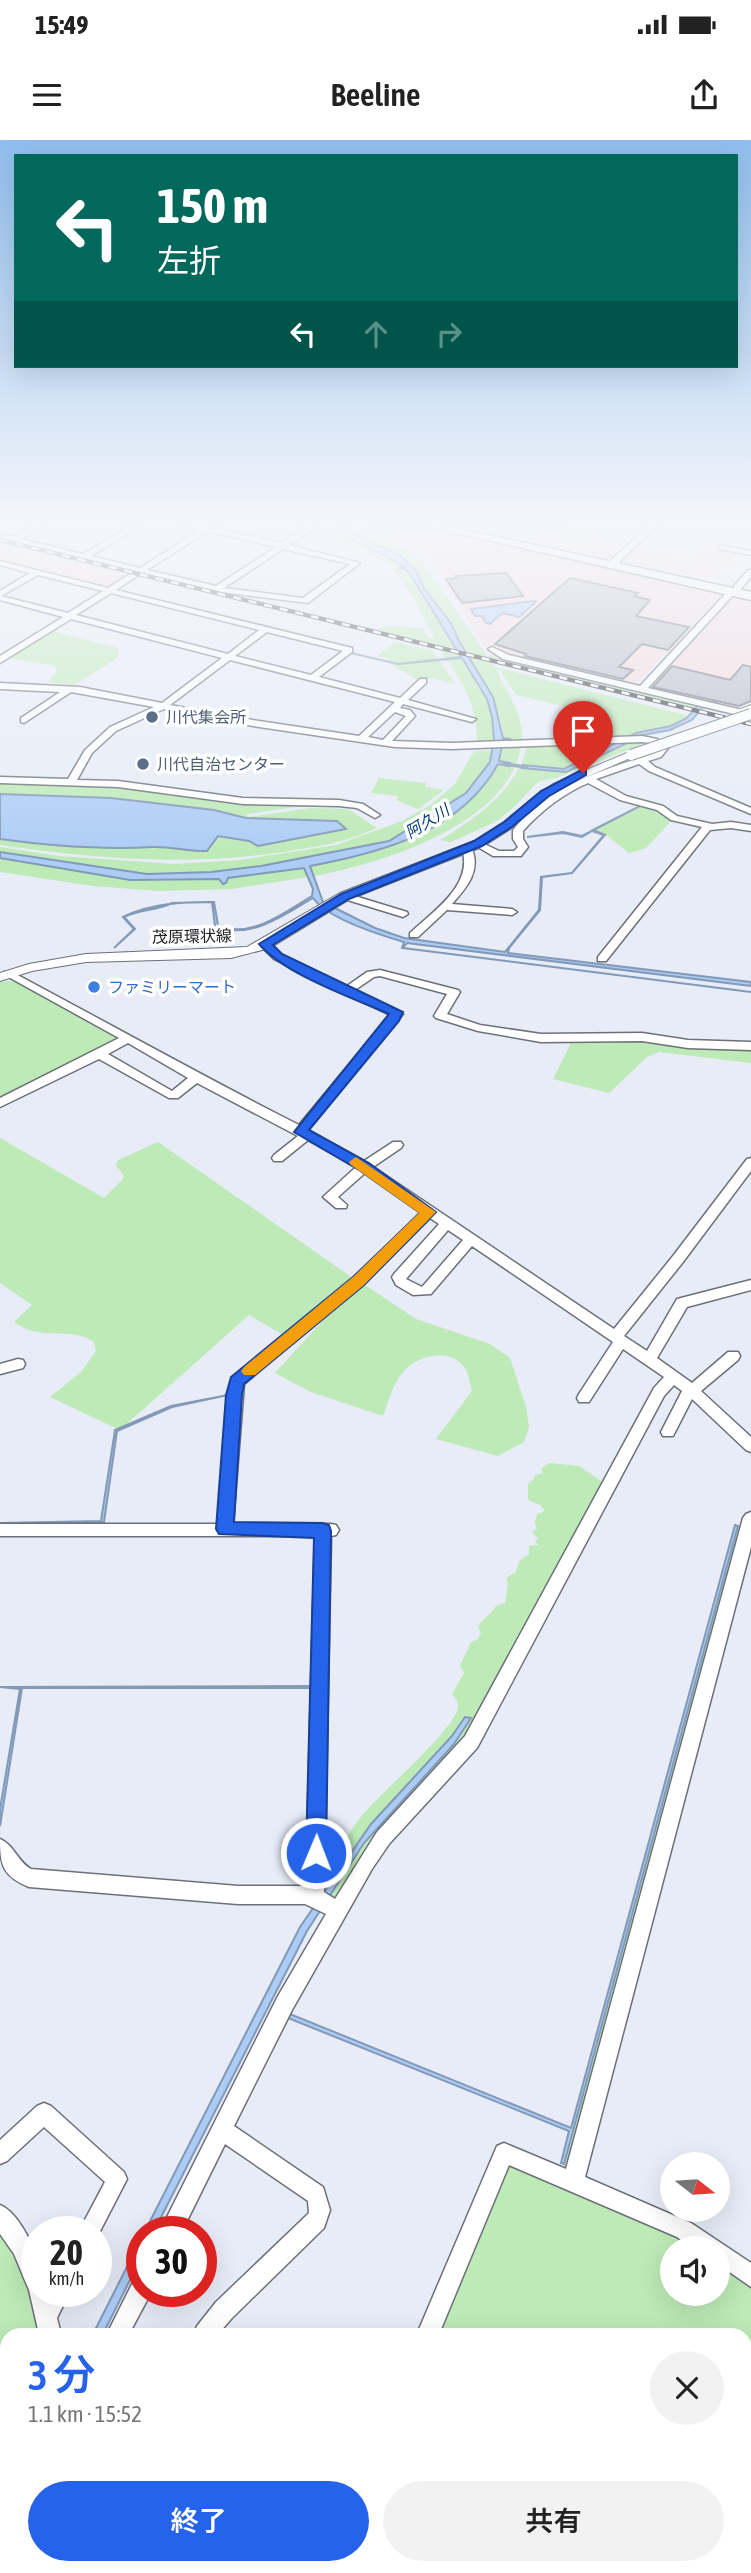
<!DOCTYPE html>
<html lang="ja">
<meta charset="utf-8">
<style>
:root{--surface:#fff;--page:#f2f2f2;--text:#222;--muted:#767676;--accent:#2563eb}
body{margin:0;font-family:"Asap Condensed","Noto Sans JP",sans-serif;background:var(--page);color:var(--text);height:100vh;display:flex;flex-direction:column;font-size:26px;white-space:nowrap}
*{box-sizing:border-box;margin:0}
p{font-size:23px;color:var(--muted)}
.icon{flex:none;width:38px;height:38px;fill:none;stroke:currentColor;stroke-width:2;stroke-linecap:round;stroke-linejoin:round}
.map{position:relative;flex:1;overflow:hidden}
.details{position:absolute;left:0px;top:2188px;width:752px;height:247px;display:flex;flex-direction:column;background:var(--surface);border-radius:21px 21px 0 0;box-shadow:0 7px 28px #0002}
.details>*{flex:none}
.top-card{position:absolute;left:14px;top:14px;width:724px;height:214px;border-radius:0px;box-shadow:0 7px 28px #0002;background:#00695c;color:#fff;overflow:hidden}
.needle{width:46px;rotate:107deg}
.fabs{position:absolute;left:660px;top:2012px;display:grid;gap:14px}
.fabs a{display:grid;place-items:center;width:70px;height:70px;border-radius:50%;background:var(--surface);box-shadow:0 7px 28px #0002;font-size:35px}
.speed{position:absolute;left:21px;top:2076px;display:flex;gap:14px;font-size:35px;font-weight:700;text-align:center}
.speed>*{display:grid;place-content:center;width:91px;height:91px;border-radius:50%;background:var(--surface);box-shadow:0 7px 28px #0002;line-height:1}
.speed small{font-size:18px;font-weight:400}
.speed .limit{border:10px solid #d22;background:#fff;color:#111}
.pin{position:absolute;display:grid;place-items:center;width:60px;height:60px;color:#fff;margin:-72px -30px;border-radius:50% 50% 50% 0;rotate:-45deg;box-shadow:0 0 7px #0007}
.pin .icon{rotate:45deg}
.me{position:absolute;width:77px;margin:-38px;rotate:1deg;stroke-linejoin:round;filter:drop-shadow(0 0 5px #0008)}
.turn{display:flex;align-items:center;gap:24px;height:147px;padding:0 28px;font-size:32px}
.turn .icon{width:91px;height:91px;stroke-width:2.5}
.turn b{display:block;font-size:49px;line-height:60px}
.lanes{display:flex;align-items:center;height:66px;padding:0 28px;background:#0003;justify-content:center;gap:35px;direction:ltr}
.lanes .off{opacity:.35}
.round{display:grid;place-items:center;flex:none;width:74px;height:74px;border-radius:37px;background:var(--page)}
.summary{display:flex;align-items:center;justify-content:space-between;height:119px;padding:0 28px}
h1{font-size:42px;font-weight:600;line-height:52px;color:var(--accent)}
.button{display:flex;gap:14px;margin-top:auto;padding:14px 28px}
.button a{flex:1;height:80px;border-radius:42px;background:var(--accent);color:#fff;font-size:28px;font-weight:600;line-height:80px;text-align:center}
.button a+a{background:var(--page);color:var(--text)}
.status{display:flex;justify-content:space-between;align-items:center;height:49px;padding:0 35px;background:var(--surface);direction:ltr}
.status svg{height:19px;fill:currentColor}
header{display:flex;justify-content:space-between;align-items:center;height:91px;padding:0 28px;background:var(--surface);font-size:32px;font-weight:600}
.map>svg:first-child{display:block}
</style>
<div class="status"><b>15:49</b><svg viewBox="0 0 49 12"><path d="M0 12V9h3v3zM5 12V6h3v6zM10 12V3h3v9zM15 12V0h3v12zM26 1h20v11H26zM47 4h2v5h-2z"/></svg></div>
<header><svg class="icon" aria-label="menu" viewBox="0 0 24 24"><path d="M4 6h16M4 12h16M4 18h16"/></svg>Beeline<svg class="icon" aria-label="share" viewBox="0 0 24 24"><path d="M12 15V3M7 8l5-5 5 5M5 13v7h14v-7"/></svg></header>
<div class="map">
<svg width="751" height="2433" viewBox="0 0 751 2433">
<rect width="100%" height="100%" fill="#e7ecf7"/>
<g fill="#f5dadd">
<path d="M366 382H397L722 454 635 545 513 520 490 515 424 410 417 411 376 394Z"/>
<path d="M447 382H568L564 401 595 397 604 408 630 406 616 419Z"/>
<path d="M705 405 740 412 734 419 740 421 735 427 723 425 710 439 620 420 635 406 692 418Z"/>
<path d="M0 408 69 422 128 436 108 447 0 420Z"/>
<path d="M735 456 751 459V563L737 567H728L653 549 650 546Z"/>
</g>
<g fill="#bdeab6">
<path d="M324 382H336L346 394 391 417 412 437 487 559 492 577 493 602 477 603C477 561 461 539 437 506L380 492 377 489 388 486 423 488 429 498H434C422 475 407 441 386 424 367 407 334 408 324 382Z"/>
<path d="M342 382H360L367 391 406 408 422 421 488 517 490 515 699 566 696 568 489 518 495 527 689 576C662 595 621 597 589 598L598 590 558 581 565 570 563 566 516 555 500 530 496 529C505 551 523 572 522 598 517 682 384 723 314 736L310 726C380 713 461 692 498 624L508 626 509 623 499 621C502 611 504 600 503 589 499 563 443 469 424 448V444L385 410 350 393Z"/>
<path d="M568 382H578L595 397 564 401 554 387 569 386Z"/>
<path d="M51 491 118 508 119 513 116 519 74 545 48 542 57 530 53 525 8 518Z"/>
<path d="M395 502 433 511 455 544 431 538 419 541 387 522 390 519 377 516Z"/>
<path d="M629 602 644 604 556 638 539 641 512 669 495 682 451 702 440 700C476 678 517 650 527 606Z"/>
<path d="M492 610 490 622 477 642 458 659 389 701 333 714 223 731 139 734 0 712V707L59 716 174 724 240 720 336 705 402 681 430 665 455 644 474 611Z"/>
<path d="M379 638 426 643 425 647 444 650 418 669 396 660 399 656 371 653Z"/>
<path d="M0 642 115 646 310 665 247 674 248 677 311 668 348 669 377 688C347 702 315 707 283 712 186 726 97 719 0 705Z"/>
<path d="M645 664 673 679 646 708 629 713 605 694 592 690Z"/>
<path d="M0 718 150 741 228 738 304 727 308 737 232 749 158 751 93 746 0 732Z"/>
<path d="M10 841 18 842 128 898 0 963V842Z"/>
<path d="M661 900 751 908V923L659 912 647 917 609 953 553 939 571 903Z"/>
<path d="M0 998 104 1058 123 1039V1034L116 1026 118 1020 158 1002 354 1139 290 1199 249 1175 120 1290 50 1257 81 1232 96 1211 94 1202C70 1185 43 1203 14 1182L32 1165 0 1143Z"/>
<path d="M359 1141 416 1179 490 1204 510 1218 526 1267 529 1287 524 1302 498 1316 436 1299 472 1251C470 1244 469 1236 466 1230 453 1206 418 1215 404 1231 393 1243 388 1262 383 1276L311 1252 275 1233Z"/>
<path d="M549 1323 579 1326 604 1343 472 1588 337 1764 329 1759 377 1685 460 1597 471 1578 465 1577 452 1596 371 1684 324 1756 321 1748C333 1723 346 1694 364 1673 382 1652 454 1590 458 1568 459 1562 455 1558 452 1554L464 1533 460 1526C463 1517 468 1512 470 1503L478 1499 481 1493 478 1487C483 1478 491 1475 496 1466L505 1463 508 1444 506 1438 516 1432 520 1420 529 1414V1406L539 1405 535 1402 538 1398 532 1392 537 1389 535 1383 537 1374 545 1371 540 1365 528 1360V1344L534 1339 535 1335 543 1333 541 1329Z"/>
<path d="M738 1386 744 1387 570 2030H563Z"/>
<path d="M505 2020 704 2109H672V2154H718V2119L751 2144V2380L746 2376V2194H433Z"/>
<path d="M0 2091 18 2113 41 2194H7V2357L0 2370Z"/>
</g>
<g fill="#acccf5" stroke="#8299b7" stroke-width="2">
<path d="M336 382H342L350 393 401 416 415 429 424 448 451 483 459 501 493 557 503 598 511 599 503 600 499 621 510 623 509 626 498 624C461 692 380 713 310 726L323 762 375 788 404 798 505 812 539 770 541 737 572 733 604 695 592 691 582 697 563 693 527 697 563 692 582 696 642 665 593 690 605 695 572 733 542 737 540 770 509 808 508 813 751 842V846L407 803 403 808 751 852 402 808 404 802C380 795 327 778 313 758 285 774 250 801 215 786L212 762 172 763C157 771 140 769 124 777L135 789 114 808 134 789 123 777C151 763 183 762 214 762L218 785C250 800 285 772 312 756L313 749 304 728 228 738 226 743 223 744 219 739 130 740 0 718V712L147 734 211 732 261 726 389 701 466 653 490 622 494 600 492 577 487 559 462 518 398 524 351 513 398 524 461 517 412 437 405 428 398 429 404 427C387 414 343 401 336 382Z"/>
<path d="M533 461 536 462 519 477 502 473 490 484 486 483 482 476H475L471 469Z"/>
<path d="M727 545 730 546 716 563 706 567 737 575 703 567 692 580 670 590 638 596 627 603 566 632 522 628 523 625 564 629 636 593 671 586 687 578 698 565 713 562Z"/>
<path d="M0 654 111 658 214 670 246 678 337 681 346 689 258 706 249 701 218 696 207 711C189 712 171 706 152 707 100 710 52 706 0 699Z"/>
<path d="M228 1255 172 1267 117 1291 104 1382 0 1383 101 1381 115 1290 171 1266Z"/>
<path d="M735 1385 738 1386 564 2024 561 2023 569 1991 288 1878 290 1874 571 1988Z"/>
<path d="M309 1546V1548H22L0 1686V1669L20 1549 0 1547Z"/>
<path d="M465 1577 471 1578 454 1604 364 1703 307 1791 154 2091H145L300 1787 371 1684 452 1596Z"/>
<path d="M142 2097V2116L103 2194H93Z"/>
</g>
<g fill="none" stroke-linecap="round" stroke-linejoin="round">
<path stroke="#8299b7" stroke-width="2.5" d="M504 624 510 625"/>
<path stroke="#8299b7" stroke-width="3.5" d="M504 624 526 627"/>
</g>
<g fill="#b6bac5" stroke="#72767f" stroke-width="2">
<path d="M506 433 523 456 462 463 446 439 457 438 456 436Z"/>
<path d="M570 438 638 453 634 456 650 460 636 476 689 487 668 510 642 504 619 527 633 530 623 539 525 516 526 514 495 504Z"/>
<path d="M743 525 751 527V561L739 566 653 547 672 526 730 540Z"/>
</g>
<g fill="none" stroke-linecap="round" stroke-linejoin="round">
<g stroke="#6c7079" stroke-width="3">
<g id="minor">
<path d="M41 382H50L21 399 83 414 138 382H147L91 416 140 428 200 390 173 382C185 382 201 388 211 384L215 386 213 388 281 403 306 387 307 382H315L312 390 288 405 360 423 308 463 221 452 142 433 116 450 352 508V512L319 537 400 558 420 539H426V543L408 560 476 579 472 582 403 564 400 568 410 570 415 576 392 601 452 603 642 596 657 599 668 608 661 617 648 621 655 627 751 668V674L649 631 639 624 596 639 626 656 663 666 677 676 712 684 731 682 751 685V691L731 688 710 690 606 821H598V817L702 687 671 680 657 670 620 660 588 643C563 654 542 670 523 691V699L528 707 521 716H493L473 704 478 701 499 711H514L518 707 513 699V690C550 645 602 630 655 613L658 609 651 603 642 602 452 609 395 607 253 586 164 569 116 591 92 613 77 640 118 641 243 658 339 660 363 664 380 675 375 678 357 668 339 666 243 664 118 647 0 643V637L68 639 85 610 110 587 154 567 71 552 24 583 21 582V578L60 552 0 549V543L80 547 162 563 222 518 71 479 0 523V516L63 477 0 460V451L30 433 0 425V421L108 448 135 431 0 398V394L14 397ZM208 391 276 407 216 446 147 430ZM283 409 350 424 303 458 224 448ZM38 435 103 451 68 473 1 456ZM111 453 259 490 228 514 76 475ZM267 492 343 511 311 535 235 516ZM230 520 395 562 359 596 253 580 170 565ZM395 572 406 576 383 600 368 597Z"/>
<path d="M653 382H661L617 424H611V420Z"/>
<path d="M719 405 751 411V415L719 409Z"/>
<path d="M748 430H751V437L740 450H734V446Z"/>
<path d="M729 450 736 452 648 548 751 572V578L503 519 488 509 492 507 509 515 640 546Z"/>
<path d="M467 706 471 707C482 730 467 747 452 764L512 769 517 772 512 775 447 770 418 797H410V793C433 771 474 745 462 709Z"/>
<path d="M345 753 407 772 408 774 403 777 341 758 340 756Z"/>
<path d="M265 802 282 815 347 846 367 832 380 830 458 850 460 852 447 874 480 885 541 894 642 893 688 900 751 902V910L688 908 642 901 541 902 478 891 436 878 434 876 447 854 380 836 374 837 355 850 403 874 308 990 364 1021 393 1002H401L403 1005 401 1008 373 1027 614 1189 673 1116 747 1019 751 1018V1031L683 1122 624 1196 647 1211 677 1159 751 1140V1150L687 1167 657 1218 692 1243 728 1212H738L740 1216 738 1220 701 1251 751 1297V1312L746 1310 692 1259 673 1296H663L661 1292 682 1251 674 1245 664 1256 477 1608 389 1704 372 1729 292 1870 234 1986 323 2047 330 2070 324 2088 232 2178 218 2194H194L197 2186 216 2162 309 2073 308 2061 225 2004 182 2091H160L278 1856 326 1774 305 1764H238L29 1747C3 1736 0 1726 0 1699 14 1705 18 1722 31 1729L238 1746H306L315 1396H0V1384H218L232 1238 354 1138 421 1072 365 1033 338 1057 347 1065 346 1068H336L323 1057 356 1027 308 1000 282 1021H274L272 1018 274 1015 298 996 197 943 178 958H169L99 919 0 967V958L119 898 3 834 4 832H12C108 883 202 936 299 985L390 875 274 819 260 805ZM128 903 188 938 172 951 108 914ZM430 1078 439 1084 394 1134 392 1137 396 1145 413 1155 431 1154 472 1106 613 1202 579 1254 577 1258 579 1262H589L623 1209 664 1237 654 1248 465 1596 377 1692 335 1759 324 1752 331 1396 336 1395 339 1390 336 1385 331 1384H233L244 1244 364 1144ZM448 1090 463 1100 422 1147 406 1139Z"/>
<path d="M18 1219 23 1220 25 1224 23 1228 0 1234V1224Z"/>
<path d="M751 1372V1407L585 2037 691 2083 751 2123V2147L718 2124V2109H694L677 2097 509 2025 439 2194H417L497 2006 504 2003 566 2029 743 1378 746 1374Z"/>
<path d="M44 1963 51 1966 124 2032 127 2039 96 2099V2091H79L105 2042 44 1987 7 2021 0 2024V2000L37 1966Z"/>
<path d="M0 2065C16 2071 31 2100 36 2116 39 2126 37 2140 37 2151H70L57 2178 61 2194H39L29 2150 14 2114 0 2094Z"/>
<path d="M142 2137V2151H152L129 2194H107L134 2140Z"/>
<path d="M7 2289V2316L0 2319V2292Z"/>
<path d="M7 2400V2427H12L9 2433H0V2403Z"/>
<path d="M87 2427H111L112 2433H88Z"/>
<path d="M431 2427H455L453 2433H429Z"/>
<path d="M577 2427H609L611 2433H580Z"/>
</g>
</g>
<g stroke="#6c7079" stroke-width="2">
<g id="major">
<path d="M751 565V572L739 575 733 572Z"/>
<path d="M627 613 637 615 561 648 512 688 482 707 350 759 270 808 231 818 86 822 32 831 0 841V833L29 824 86 814 247 807 340 753 474 701 504 682 553 644Z"/>
</g>
</g>
<g stroke="#6c7079" stroke-width="3">
<path id="highway" d="M408 382H428L751 452V460Z"/>
</g>
<use href="#minor" fill="#fff" fill-rule="evenodd"/>
<use href="#major" fill="#fff" fill-rule="evenodd"/>
<use href="#highway" fill="#fff" fill-rule="evenodd"/>
<g stroke="#3c3d42" stroke-width="4.5">
<path id="rail" d="M0 400 751 584"/>
</g>
<use href="#rail" stroke="#fff" stroke-width="2.5" stroke-dasharray="8" stroke-linecap="butt"/>
<g stroke="#6c7079" stroke-width="12" stroke-linecap="butt">
<path id="major-bridge" d="M631 615 751 574"/>
</g>
<use href="#major-bridge" stroke="#fff" stroke-width="10"/>
</g>
<linearGradient id="sky" x2="0" y2="1"><stop stop-color="#90beed"/><stop offset="0.53" stop-color="#f4f6fb"/><stop offset="1" stop-color="#f4f6fb" stop-opacity="0"/></linearGradient>
<rect width="751" height="723" fill="url(#sky)"/>
<path fill="#2563eb" stroke="#184099" stroke-width="2" d="M583 629 586 630V635L549 656 512 687 482 706 349 759 273 805 282 814 403 872 399 881 309 990 369 1023 436 1072 364 1145 244 1244 242 1255 234 1382 323 1383 329 1385 331 1391 326 1713 323 1720 316 1723 309 1720 306 1713 314 1398 219 1394 216 1389 226 1255 231 1237 353 1137 420 1073 359 1030 294 992 389 874C353 858 284 834 259 804L341 754 474 701 504 682 541 651Z"/>
<path fill="#f59e0b" d="M356 1017 436 1072 364 1145 255 1235H244L241 1231 244 1227 353 1137 419 1073 351 1025 349 1022Z"/>
<g fill="#5c6f8a" stroke="#fff" stroke-width="2.5">
<circle cx="152" cy="577" r="7"/>
<circle cx="143" cy="624" r="7"/>
</g>
<circle fill="#3f7fe0" stroke="#fff" stroke-width="2.5" cx="94" cy="847" r="7"/>
<g text-anchor="middle" dominant-baseline="central" stroke-width="7" stroke-linejoin="round" paint-order="stroke">
<g font-size="16" fill="#4e5e75" stroke="#fff" text-anchor="start">
<text x="166" y="577">川代集会所</text>
<text x="157" y="624">川代自治センター</text>
</g>
<g font-size="16" font-style="italic" fill="#023b76" stroke="#fff">
<text transform="translate(427 681) rotate(-32)">阿久川</text>
</g>
<g font-size="16" fill="#202125" stroke="#fff">
<text transform="translate(192 796) rotate(-1)">茂原環状線</text>
</g>
<g font-size="16" fill="#366cbe" stroke="#fff" text-anchor="start">
<text x="108" y="847">ファミリーマート</text>
</g>
</g>
</svg>
<div class="fabs">
<a><svg class="needle" viewBox="-14 -14 28 28"><path d="M0-13l5 13h-10z" fill="#e53935"/><path d="M0 13l5-13h-10z" fill="#767676"/></svg></a>
<a><svg class="icon" aria-label="sound" viewBox="0 0 24 24"><path d="M4 9h4l5-4v14l-5-4H4zM17 9q2 3 0 6"/></svg></a>
</div>
<div class="speed"><div>20<small>km/h</small></div><div class="limit">30</div></div>
<div class="pin" style="left:583px;top:633px;background:#d93025"><svg class="icon" aria-label="arrive" viewBox="0 0 24 24"><path d="M6 21V4h12l-3 4 3 4H6"/></svg></div>
<svg class="me" style="left:316px;top:1713px" viewBox="-20 -20 40 40"><circle r="17" fill="#2563eb" stroke="#fff" stroke-width="3"/><path d="M0-11L8 9 0 5-8 9z" fill="#fff"/></svg>
<div class="top-card">
<div class="turn"><svg class="icon" aria-label="left" viewBox="0 0 24 24"><path d="M17 20v-9H6M10 6l-5 5 5 5"/></svg><div><b>150 m</b>左折</div></div>
<div class="lanes"><svg class="icon" aria-label="left" viewBox="0 0 24 24"><path d="M17 20v-9H6M10 6l-5 5 5 5"/></svg><svg class="icon off" aria-label="ahead" viewBox="0 0 24 24"><path d="M12 20V5M6 11l6-6 6 6"/></svg><svg class="icon off" aria-label="right" viewBox="0 0 24 24"><path d="M7 20v-9h11M14 6l5 5-5 5"/></svg></div>
</div>
<section class="details">
<div class="summary"><div><h1>3 分</h1><p>1.1 km · 15:52</p></div><a class="round"><svg class="icon" aria-label="close" viewBox="0 0 24 24"><path d="M6 6l12 12M18 6L6 18"/></svg></a></div>
<div class="button"><a>終了</a><a>共有</a></div>
</section>
</div>
